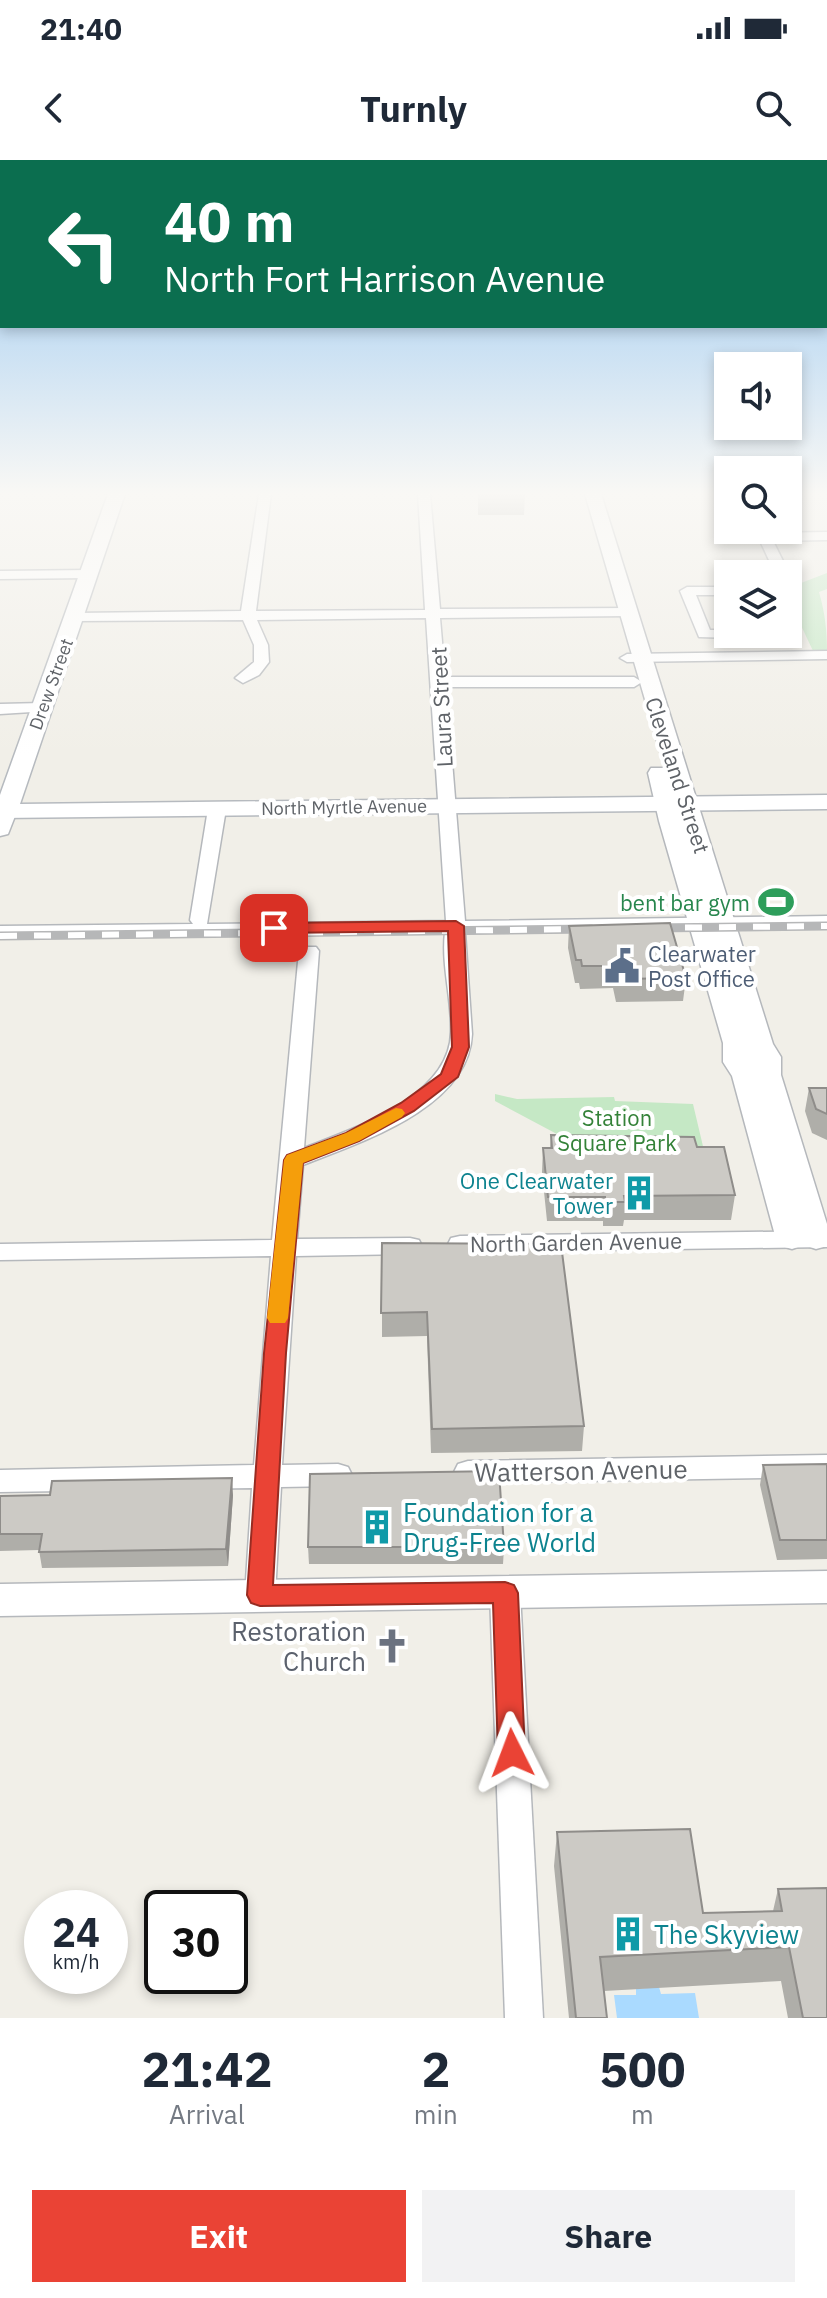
<!DOCTYPE html>
<style>
:root{--surface:#fff;--page:#f2f2f3;--text:#1f2937;--muted:#747a83;--accent:#ea4335}
body{margin:0;font-family:"IBM Plex Sans",sans-serif;background:var(--page);color:var(--text);height:100vh;display:flex;flex-direction:column;font-size:30px;white-space:nowrap}
*{box-sizing:border-box;margin:0}
p{font-size:26px;color:var(--muted)}
.icon{flex:none;width:44px;height:44px;fill:none;stroke:currentColor;stroke-width:2;stroke-linecap:round;stroke-linejoin:round}
.map{position:relative;height:1858px;overflow:hidden}
.panel{display:flex;flex-direction:column;background:var(--surface);flex:1}
.panel>*{flex:none}
.guide{position:absolute;left:0px;top:0px;width:828px;height:168px;box-shadow:0 4px 12px #0003;background:#0b6e4f;color:#fff;overflow:hidden}
.tools{position:absolute;left:714px;top:192px;display:grid;gap:16px}
.tools a{display:grid;place-items:center;width:88px;height:88px;border-radius:0px;background:var(--surface);box-shadow:0 4px 12px #0003;font-size:40px}
.speed{position:absolute;left:24px;top:1730px;display:flex;gap:16px;font-size:40px;font-weight:700;text-align:center}
.speed>*{display:grid;place-content:center;width:104px;height:104px;border-radius:50%;background:var(--surface);box-shadow:0 4px 12px #0003;line-height:1}
.speed small{font-size:20px;font-weight:400}
.speed .limit{border:4px solid #111;border-radius:12px;background:#fff;color:#111}
.pin{position:absolute;display:grid;place-items:center;width:68px;height:68px;color:#fff;margin:-34px;border-radius:16px;box-shadow:0 4px 12px #0006}
.me{position:absolute;width:88px;margin:-44px;rotate:357deg;stroke-linejoin:round;filter:drop-shadow(0 0 6px #0008)}
.turn{display:flex;align-items:center;gap:28px;height:168px;padding:0 32px;font-size:36px}
.turn .icon{width:104px;height:104px;stroke-width:2.5}
.turn b{display:block;font-size:56px;line-height:68px}
.eta{display:flex;justify-content:space-evenly;align-items:center;height:136px;text-align:center}
.eta b{font-size:48px;font-weight:700;line-height:56px}
.primary-button{display:flex;gap:16px;margin-top:auto;padding:16px 32px}
.primary-button a{flex:1;height:92px;border-radius:0px;background:var(--accent);color:#fff;font-size:32px;font-weight:700;line-height:92px;text-align:center}
.primary-button a+a{background:var(--page);color:var(--text)}
.status{display:flex;justify-content:space-between;align-items:center;height:56px;padding:0 40px;background:var(--surface);direction:ltr}
.status svg{height:22px;fill:currentColor}
header{display:flex;justify-content:space-between;align-items:center;height:104px;padding:0 32px;background:var(--surface);font-size:36px;font-weight:700}
.map>svg:first-child{display:block}
</style>
<div class="status"><b>21:40</b><svg viewBox="0 0 49 12"><path d="M0 12V9h3v3zM5 12V6h3v6zM10 12V3h3v9zM15 12V0h3v12zM26 1h20v11H26zM47 4h2v5h-2z"/></svg></div>
<header><svg class="icon" aria-label="back" viewBox="0 0 24 24"><path d="M15 5l-7 7 7 7"/></svg>Turnly<svg class="icon" aria-label="search" viewBox="0 0 24 24"><circle cx="10" cy="10" r="6"/><path d="M15 15l6 6"/></svg></header>
<div class="map">
<svg width="827" height="1858" viewBox="0 0 827 1858">
<rect width="100%" height="100%" fill="#f1efe8"/>
<g fill="#c5e8c5">
<path d="M827 413V429L819 432C825 453 827 470 827 492L814 493 788 438V428Z"/>
<path d="M495 934 517 939 614 937 615 941 693 944 706 999 570 981 495 941Z"/>
</g>
<path fill="#aadaff" d="M659 1827 661 1834 695 1833 699 1858H617L614 1835H636V1829Z"/>
<g fill="none" stroke-linecap="round" stroke-linejoin="round">
<g stroke="#b5b8bc" stroke-width="3">
<g id="minor">
<path d="M259 334H271L256 451 425 450 418 334H430L440 449 628 448 635 452 628 456 440 458 445 517H634L642 522 634 527H446L465 761 827 756V768L465 772 472 874C469 948 361 982 303 1005L297 1079 410 1078 419 1080 422 1086 419 1092 410 1094 296 1096 282 1305 338 1304 348 1307 352 1315 348 1323 338 1326 281 1327 275 1435 271 1444 260 1448 249 1444 245 1435 252 1328 0 1332V1310L254 1305 271 1096 0 1100V1084L272 1080 299 791 302 787H316L319 791 304 988C355 968 450 937 451 872 452 839 441 805 445 772L0 778V766L193 764 190 760 208 649 217 644 226 649 207 764 446 761 426 458 257 460 268 485 269 502 259 515 243 523 235 518 254 502V485L243 460 75 461 68 457 75 453 241 451Z"/>
<path d="M755 370H767L769 373 827 372V380L773 381 788 411 786 414H772L774 411Z"/>
<path d="M0 411 89 410 96 414 89 418 0 419Z"/>
<path d="M721 427 728 431V452L723 451 716 435H696L710 470H728V474H740L733 478 699 477 680 431 687 427Z"/>
<path d="M827 491V499L627 502 620 498 627 494Z"/>
<path d="M42 543 50 548 48 551 0 554V544Z"/>
<path d="M827 1071V1087L460 1092 451 1090 448 1084 451 1078 460 1076Z"/>
<path d="M827 1295V1317L468 1323 458 1320 454 1312 458 1304 468 1301Z"/>
<path d="M505 1420 516 1424 520 1433 543 1858H505L490 1433 494 1424Z"/>
</g>
</g>
<g stroke="#b5b8bc" stroke-width="3">
<g id="tertiary">
<path d="M585 334H601L773 884 781 897V915L827 1064V1086L816 1089 804 1085 792 1089 781 1086 776 1079 732 916 723 902V883L659 661 648 613 651 608H665Z"/>
<path d="M6 644 17 651 8 674 0 676V646Z"/>
<path d="M827 1411V1443L0 1456V1424Z"/>
</g>
</g>
<g stroke="#b6babf" stroke-width="3">
<path id="secondary" d="M108 334H125L20 644 827 635V649L0 658V635Z"/>
</g>
<use href="#minor" fill="#fff" fill-rule="evenodd"/>
<use href="#tertiary" fill="#fff" fill-rule="evenodd"/>
<use href="#secondary" fill="#fff" fill-rule="evenodd"/>
<g stroke="#b6b7b8" stroke-width="9">
<g id="rail">
<path d="M651 768 827 766"/>
<path d="M0 776 591 769"/>
</g>
</g>
<use href="#rail" stroke="#fff" stroke-width="6" stroke-dasharray="17" stroke-linecap="butt"/>
</g>
<g fill="#afaea9">
<path d="M478 334H525L524 355H478Z"/>
<path d="M569 766 686 818 683 841 616 842 613 828 580 829 579 823H575L568 788Z"/>
<path d="M809 928H827V980L812 973 805 951Z"/>
<path d="M551 975 697 987 735 1035 731 1060H624L623 1066H603V1061H547L542 1012 543 988H550Z"/>
<path d="M382 1083 584 1266 582 1291 431 1293 427 1176 382 1177Z"/>
<path d="M827 1304V1399L777 1400 760 1325 763 1305Z"/>
<path d="M233 1335 228 1406 42 1408 39 1390 0 1391V1336Z"/>
<path d="M308 1387H504L503 1404H309Z"/>
<path d="M557 1672 703 1753 773 1751 778 1729 827 1858H788L781 1821 604 1831 607 1858H569L554 1706Z"/>
</g>
<path fill="#8f8d8a" d="M232 1318 233 1335 228 1406 226 1389Z"/>
<g fill="#cccac5" stroke="#8f8d8a" stroke-width="2">
<path d="M670 763 686 818 618 819 615 806H582L581 800H576L569 766Z"/>
<path d="M809 928H827V954L816 949Z"/>
<path d="M551 975 694 977 697 987H724L735 1035 624 1036 625 1042H605V1037H548L543 988H552Z"/>
<path d="M382 1083 561 1084 584 1266 432 1269 427 1152 381 1153Z"/>
<path d="M827 1304V1380H780L763 1305Z"/>
<path d="M499 1311 504 1387H308L310 1314Z"/>
<path d="M232 1318 226 1389 39 1392 42 1374H0V1336L50 1335 52 1321Z"/>
<path d="M690 1669 703 1753 782 1751 778 1729 827 1728V1858H803L789 1787 600 1797 607 1858H576L557 1672Z"/>
</g>
<linearGradient id="sky" x2="0" y2="1"><stop stop-color="#8fc3f1"/><stop offset="0.56" stop-color="#f9f8f5"/><stop offset="1" stop-color="#f9f8f5" stop-opacity="0"/></linearGradient>
<rect width="827" height="595" fill="url(#sky)"/>
<path fill="#ea4335" stroke="#982c22" stroke-width="2" d="M456 761 464 766 469 887 458 917 414 951 359 981 303 1003 286 1193 273 1425 505 1422 514 1425 518 1433 525 1593 521 1601 512 1605 502 1601 498 1593 493 1443 260 1446 251 1443 247 1435 264 1193 284 1000 287 995 346 973 401 943 441 914 452 887 448 771 274 773 266 768 274 763Z"/>
<path fill="#f59e0b" d="M396 948 402 949 405 953 402 957 359 981 303 1003 288 1158 285 1163H270L267 1158 284 1000 287 995 346 973Z"/>
<defs>
<g id="stadium-bare" transform="scale(2.76)"><path d="M0-5a6.5 5 0 1 0 0 10a6.5 5 0 1 0 0-10ZM-3.5-1.8h7v3.6h-7Z" fill="#2e9e5b" stroke="#fff" stroke-width="2.5" paint-order="stroke"/></g>
<g id="civic-bare" transform="scale(2.76)"><path d="M-.6-6.5H3V-4.5H.6V-3L4-1V1h2V6H-6V1h2V-1L-.6-3ZM-1.2 2.5V6h2.4V2.5Z" fill="#5c6f8a" stroke="#fff" stroke-width="2.5" paint-order="stroke"/></g>
<g id="building-bare" transform="scale(2.76)"><path d="M-4-6H4V6H1V3H-1V6H-4ZM-2.5-4.3h1.7v1.8h-1.7ZM.8-4.3h1.7v1.8H.8ZM-2.5-1h1.7V.8h-1.7ZM.8-1h1.7V.8H.8Z" fill="#0f9aa8" stroke="#fff" stroke-width="2.5" paint-order="stroke"/></g>
<g id="church-bare" transform="scale(2.76)"><path d="M-1.2-6h2.4v3.5h3.3v2.4h-3.3V6h-2.4V-.1h-3.3v-2.4h3.3Z" fill="#6b7280" stroke="#fff" stroke-width="2.5" paint-order="stroke"/></g>
</defs>
<g fill-rule="evenodd">
<use href="#stadium-bare" x="776" y="742"/>
<use href="#civic-bare" x="622" y="806"/>
<use href="#building-bare" x="639" y="1033"/>
<use href="#building-bare" x="377" y="1367"/>
<use href="#church-bare" x="392" y="1486"/>
<use href="#building-bare" x="628" y="1774"/>
</g>
<g text-anchor="middle" dominant-baseline="central" stroke-width="8" stroke-linejoin="round" paint-order="stroke">
<g font-size="18" fill="#5f6368" stroke="#fff">
<text transform="translate(51 524) rotate(-70)">Drew Street</text>
<text transform="translate(344 647) rotate(-1)">North Myrtle Avenue</text>
</g>
<g font-size="22" fill="#5f6368" stroke="#fff">
<text transform="translate(441 547) rotate(-93)">Laura Street</text>
<text transform="translate(678 615) rotate(72)">Cleveland Street</text>
<text transform="translate(576 1082) rotate(-1)">North Garden Avenue</text>
</g>
<g font-size="22" fill="#27864d" stroke="#fff" text-anchor="end">
<text x="750" y="742">bent bar gym</text>
</g>
<g font-size="22" fill="#4e5e75" stroke="#fff" text-anchor="start">
<text x="648" y="793">Clearwater<tspan x="648" dy="25">Post Office</tspan></text>
</g>
<g font-size="22" fill="#348238" stroke="#fff">
<text x="617" y="957">Station<tspan x="617" dy="25">Square Park</tspan></text>
</g>
<g font-size="22" fill="#0d838f" stroke="#fff" text-anchor="end">
<text x="613" y="1020">One Clearwater<tspan x="613" dy="25">Tower</tspan></text>
</g>
<g font-size="26" fill="#5f6368" stroke="#fff">
<text transform="translate(581 1310) rotate(-1)">Watterson Avenue</text>
</g>
<g font-size="26" fill="#0d838f" stroke="#fff" text-anchor="start">
<text x="403" y="1352">Foundation for a<tspan x="403" dy="30">Drug-Free World</tspan></text>
<text x="654" y="1774">The Skyview</text>
</g>
<g font-size="26" fill="#5b616d" stroke="#fff" text-anchor="end">
<text x="366" y="1471">Restoration<tspan x="366" dy="30">Church</tspan></text>
</g>
</g>
</svg>
<div class="tools">
<a><svg class="icon" aria-label="sound" viewBox="0 0 24 24"><path d="M4 9h4l5-4v14l-5-4H4zM17 9q2 3 0 6"/></svg></a>
<a><svg class="icon" aria-label="search" viewBox="0 0 24 24"><circle cx="10" cy="10" r="6"/><path d="M15 15l6 6"/></svg></a>
<a><svg class="icon" aria-label="layers" viewBox="0 0 24 24"><path d="M12 4l9 5-9 5-9-5zM3 14l9 5 9-5"/></svg></a>
</div>
<div class="speed"><div>24<small>km/h</small></div><div class="limit">30</div></div>
<div class="pin" style="left:274px;top:768px;background:#d93025"><svg class="icon" aria-label="arrive" viewBox="0 0 24 24"><path d="M6 21V4h12l-3 4 3 4H6"/></svg></div>
<svg class="me" style="left:512px;top:1593px" viewBox="-20 -20 40 40"><path d="M0-17L14 15 0 8-14 15z" fill="#ea4335" stroke="#fff" stroke-width="4"/></svg>
<div class="guide">
<div class="turn"><svg class="icon" aria-label="left" viewBox="0 0 24 24"><path d="M17 20v-9H6M10 6l-5 5 5 5"/></svg><div><b>40 m</b>North Fort Harrison Avenue</div></div>
</div>
</div>
<section class="panel">
<div class="eta">
<div><b>21:42</b><p>Arrival</p></div>
<div><b>2</b><p>min</p></div>
<div><b>500</b><p>m</p></div>
</div>
<div class="primary-button"><a>Exit</a><a>Share</a></div>
</section>
